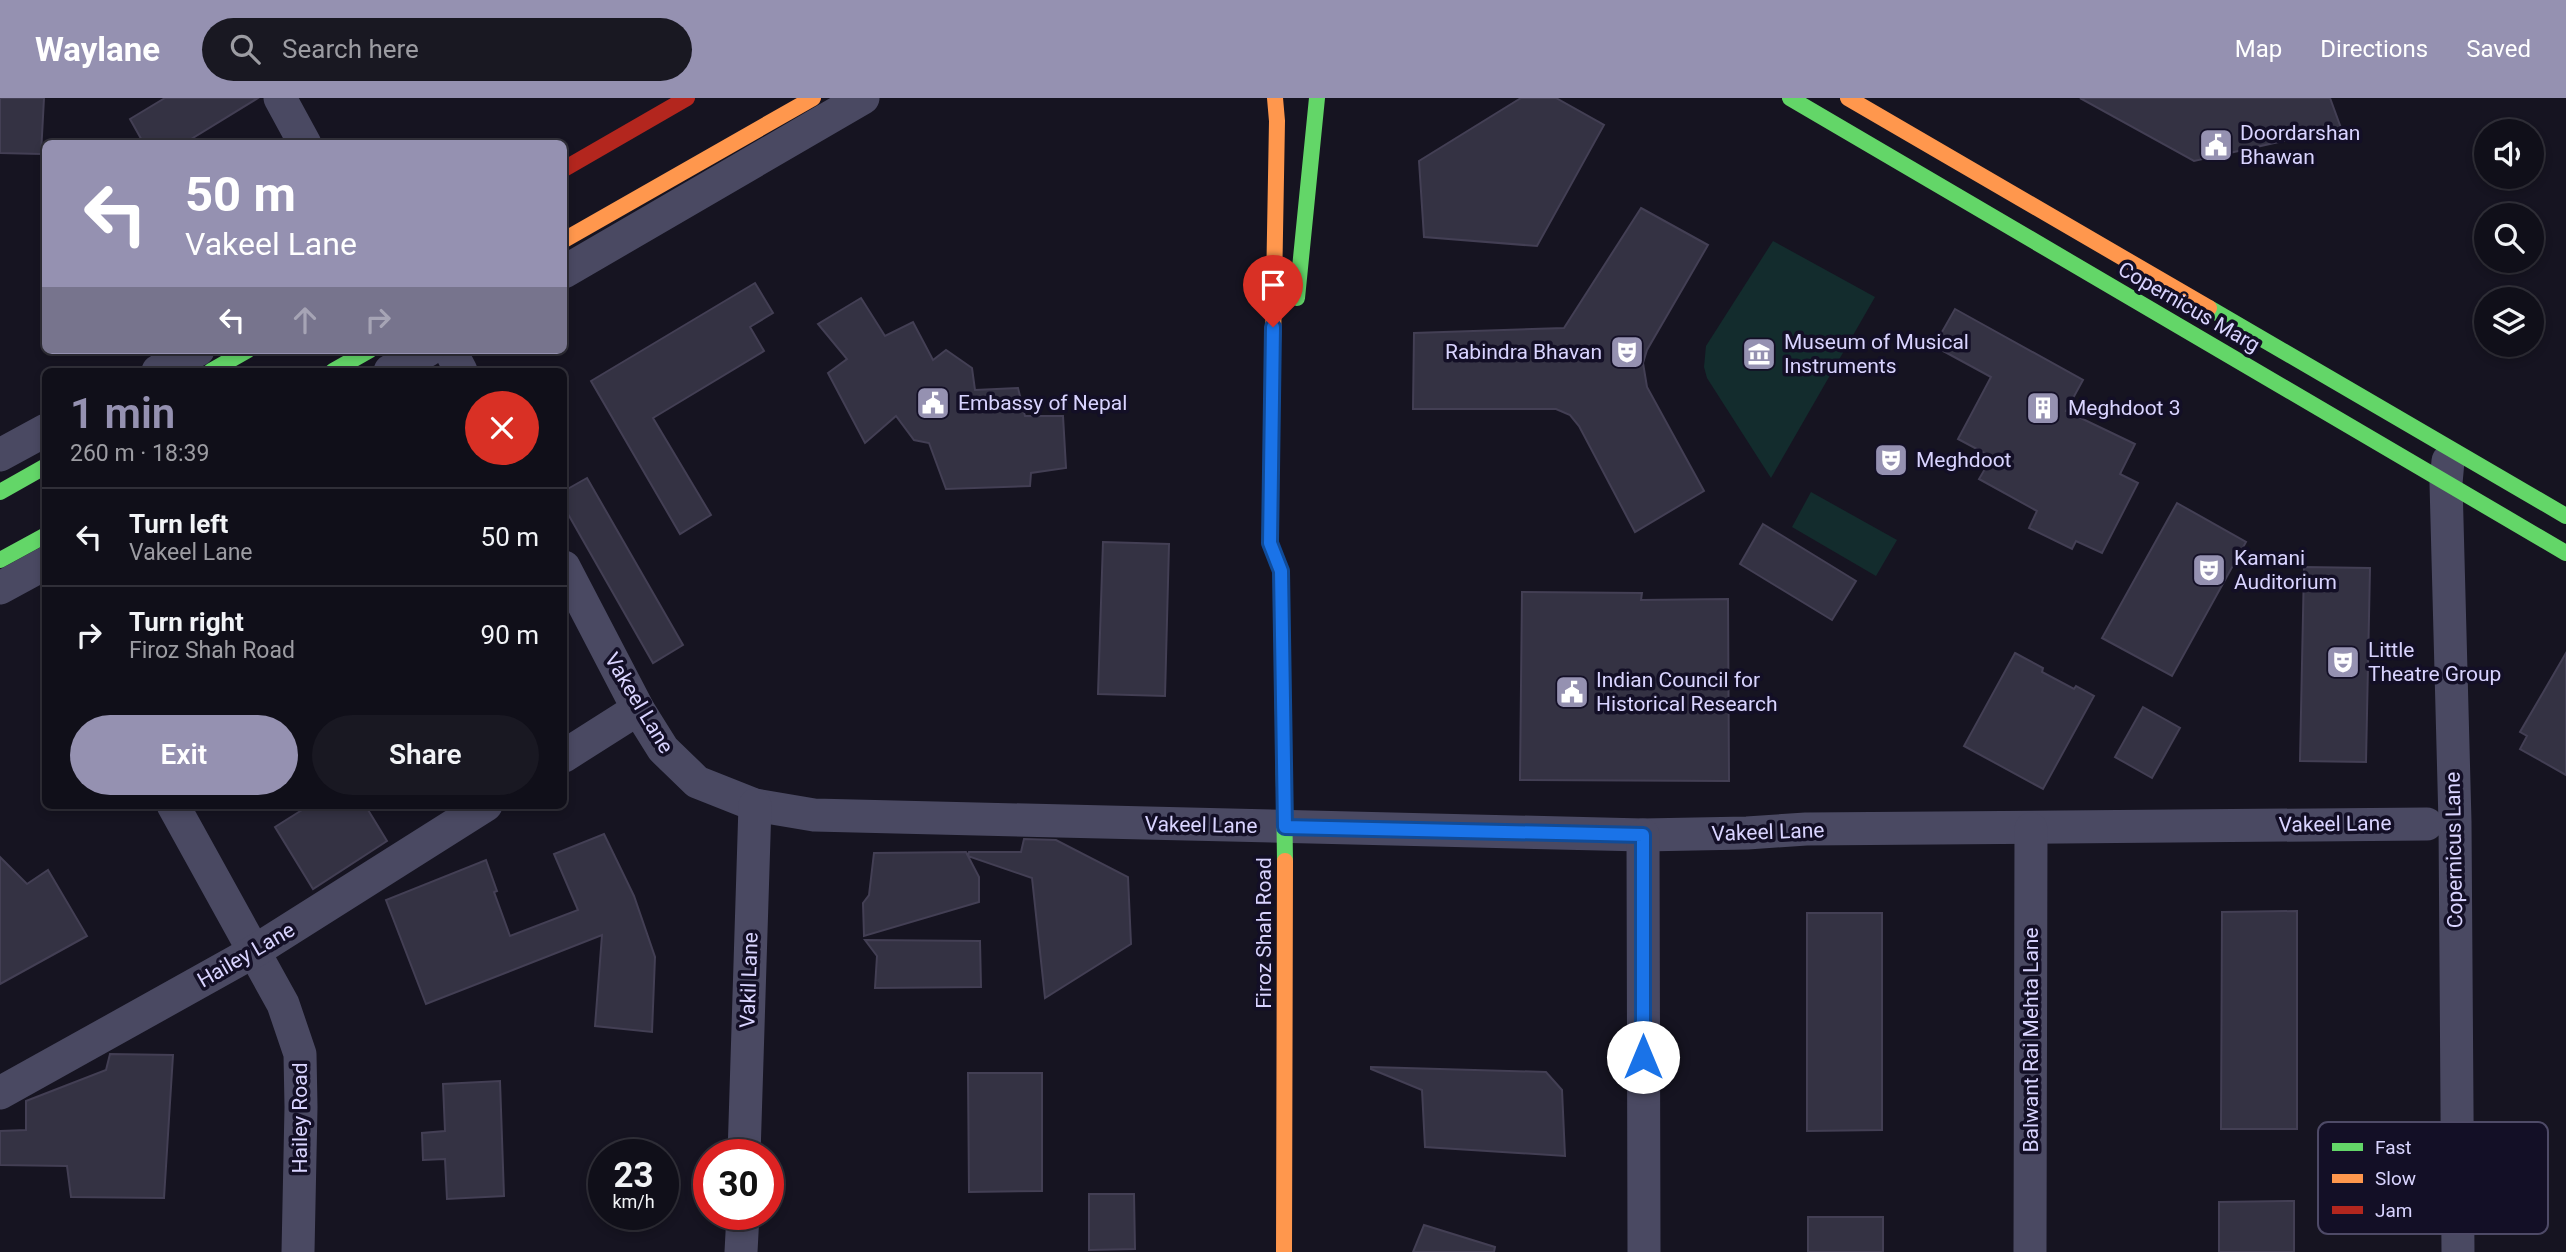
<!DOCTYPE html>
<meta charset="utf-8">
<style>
:root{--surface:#100f19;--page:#191822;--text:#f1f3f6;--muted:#9c9ca2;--line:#302f38;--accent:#9591b1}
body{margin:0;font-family:Roboto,sans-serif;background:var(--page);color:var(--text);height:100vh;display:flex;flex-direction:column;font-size:26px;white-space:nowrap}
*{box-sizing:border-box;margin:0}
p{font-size:23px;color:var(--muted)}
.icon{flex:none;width:38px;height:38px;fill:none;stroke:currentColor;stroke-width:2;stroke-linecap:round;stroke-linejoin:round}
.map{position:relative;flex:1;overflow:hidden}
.details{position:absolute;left:42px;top:270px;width:525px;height:441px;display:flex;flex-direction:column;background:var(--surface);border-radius:10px;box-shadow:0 4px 10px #0003,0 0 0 2px var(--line)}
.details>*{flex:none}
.hud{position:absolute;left:42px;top:42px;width:525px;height:214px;border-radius:10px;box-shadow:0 4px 10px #0003,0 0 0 2px var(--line);background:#9591b1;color:#fff;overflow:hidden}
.controls{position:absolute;left:2474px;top:21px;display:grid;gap:14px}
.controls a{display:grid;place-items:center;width:70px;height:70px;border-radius:50%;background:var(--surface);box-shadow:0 4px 10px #0003,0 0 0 2px var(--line);font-size:35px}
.speed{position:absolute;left:588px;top:1041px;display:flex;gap:14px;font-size:35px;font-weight:700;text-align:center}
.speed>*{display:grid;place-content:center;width:91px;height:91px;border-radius:50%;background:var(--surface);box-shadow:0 4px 10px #0003,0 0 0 2px var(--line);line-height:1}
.speed small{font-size:18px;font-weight:400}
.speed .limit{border:10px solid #d22;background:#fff;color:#111}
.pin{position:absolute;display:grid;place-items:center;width:60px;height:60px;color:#fff;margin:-72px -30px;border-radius:50% 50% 50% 0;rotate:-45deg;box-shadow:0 0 7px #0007}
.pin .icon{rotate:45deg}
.me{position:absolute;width:77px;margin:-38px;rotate:0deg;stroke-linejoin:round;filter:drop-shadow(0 0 5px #0008)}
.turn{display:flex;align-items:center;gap:24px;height:147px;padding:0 28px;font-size:32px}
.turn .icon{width:91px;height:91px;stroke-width:2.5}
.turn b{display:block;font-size:49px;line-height:60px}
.lanes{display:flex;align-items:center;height:66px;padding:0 28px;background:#0003;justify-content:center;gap:35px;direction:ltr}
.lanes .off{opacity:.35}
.round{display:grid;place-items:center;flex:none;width:74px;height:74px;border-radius:37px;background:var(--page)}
.summary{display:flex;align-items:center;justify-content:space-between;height:119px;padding:0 28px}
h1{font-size:42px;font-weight:600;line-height:52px;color:var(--accent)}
.cta{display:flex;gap:14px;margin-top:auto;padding:14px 28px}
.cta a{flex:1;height:80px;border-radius:42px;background:var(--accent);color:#fff;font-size:28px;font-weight:600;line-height:80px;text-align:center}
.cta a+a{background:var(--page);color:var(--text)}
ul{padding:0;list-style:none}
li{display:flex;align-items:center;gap:21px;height:98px;padding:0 28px;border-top:2px solid var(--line)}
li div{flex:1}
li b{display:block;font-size:26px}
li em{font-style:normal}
header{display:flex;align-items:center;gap:42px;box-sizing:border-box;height:98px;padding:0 35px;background:var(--accent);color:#fff}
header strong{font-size:33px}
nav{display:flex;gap:38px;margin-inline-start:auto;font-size:24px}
.search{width:490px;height:63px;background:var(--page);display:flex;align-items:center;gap:18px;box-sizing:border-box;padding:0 24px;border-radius:38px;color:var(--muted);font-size:26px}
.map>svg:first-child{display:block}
</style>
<header>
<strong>Waylane</strong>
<div class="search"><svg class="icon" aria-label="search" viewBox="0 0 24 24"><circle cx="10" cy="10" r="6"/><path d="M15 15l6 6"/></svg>Search here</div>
<nav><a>Map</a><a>Directions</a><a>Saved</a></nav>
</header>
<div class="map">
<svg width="2566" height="1154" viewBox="0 0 2566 1154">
<rect width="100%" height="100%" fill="#161421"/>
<g fill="#132c2d">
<path d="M1773 143 1875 199 1771 380 1707 280 1704 269 1706 248Z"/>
<path d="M1811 394 1897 442 1876 478 1792 429Z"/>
</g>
<g fill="#343243" stroke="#433f54" stroke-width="2">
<path d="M0 0H44L41 56 0 55Z"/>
<path d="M165 0H258L183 46H144L130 21Z"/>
<path d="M1521 0H1556L1604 27 1537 148 1424 139 1419 63Z"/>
<path d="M2080 0H2330L2341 30 2194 63Z"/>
<path d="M1641 110 1708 147 1647 252 1643 265 1647 289 1704 393 1635 434 1579 328 1570 317 1556 311H1413L1414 235 1564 230Z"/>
<path d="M755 185 773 215 750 229 764 253 653 320 711 417 680 436 591 283Z"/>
<path d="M861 200 885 238 913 224 933 262 946 252 972 270 975 292 1018 290 1025 318H1063L1066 370 1031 375 1030 388 946 391 929 345 914 342 896 318 865 345 828 275 847 261 818 226Z"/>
<path d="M1955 211 2083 282 2066 313 2135 346 2120 376 2138 385 2102 455 2076 443 2072 451 2029 430 2037 413 1979 381 1992 359 1958 341 1991 279 1934 248Z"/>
<path d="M587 380 683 547 653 565 564 409V393Z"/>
<path d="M2177 405 2246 444 2172 578 2102 540Z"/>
<path d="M1763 426 1856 483 1832 522 1740 466Z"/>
<path d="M1103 444 1169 446 1165 598 1098 596Z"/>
<path d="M2304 469 2370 470 2366 664 2300 663Z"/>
<path d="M1522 494 1642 495 1641 502 1728 501 1729 683 1520 682Z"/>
<path d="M2015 555 2043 570 2042 574 2074 591 2076 588 2094 598 2043 691 1964 648Z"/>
<path d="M2566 555V677L2520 651 2527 638 2520 634Z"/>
<path d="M2143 609 2180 630 2152 680 2115 659Z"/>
<path d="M310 707H365L387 743 313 791 275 729Z"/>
<path d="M604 736 634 798 655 859 652 934 595 928 602 837 426 906 386 802 486 762 497 793 494 794 510 838 578 812 554 756Z"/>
<path d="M1024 741 1056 742 1128 779 1131 846 1045 900 1032 780 968 758 979 779V804L864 838 863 805 869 797 874 755 966 754 968 758 969 754H1021Z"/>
<path d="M0 759 27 786 48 772 87 838 0 886Z"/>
<path d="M2297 813V1031H2221L2222 814Z"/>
<path d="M1807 815H1882V1032L1807 1033Z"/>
<path d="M865 842 980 843 981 889 875 890 877 858Z"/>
<path d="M110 956 173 957 164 1100 71 1099 67 1068 0 1067V1033L26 1032V1003L106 972Z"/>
<path d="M1371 969 1546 974 1562 992 1565 1058 1425 1049 1422 992 1371 971Z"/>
<path d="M968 975H1042V1093L969 1094Z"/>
<path d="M500 983 504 1098 447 1101 445 1061 423 1062 422 1035 445 1033 443 986Z"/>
<path d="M1089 1096H1134L1135 1151 1089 1152Z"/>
<path d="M2294 1103V1154H2219V1104Z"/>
<rect x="1808" y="1119" width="75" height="35"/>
<path d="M1424 1127 1495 1149 1494 1154H1413Z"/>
</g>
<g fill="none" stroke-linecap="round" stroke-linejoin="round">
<g stroke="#4a4962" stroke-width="33">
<path d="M280 0 305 46"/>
<path d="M564 174 863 0"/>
<path d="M450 252 461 273"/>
<path d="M158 273 198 252"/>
<path d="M390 273 428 252"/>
<path d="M0 357 46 332"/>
<path d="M2448 363 2446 385 2455 724 2458 1154"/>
<path d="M564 469 638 611 663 651 697 684 755 707 814 717 1643 737 1747 735 1806 731 2427 726"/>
<path d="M0 490 46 465"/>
<path d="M564 658 638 611"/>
<path d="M173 707 283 906 300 956 301 1009 298 1154"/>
<path d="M1643 737 1644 1154"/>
<path d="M0 995 255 853 486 707"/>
<path d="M744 1057 755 707"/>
<path d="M741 1154 743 1116"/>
<path d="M2030 1154 2031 731"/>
</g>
<g stroke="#63d668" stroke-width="16">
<path d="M1790 0 2566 455"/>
<path d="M1297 200 1317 0"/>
<path d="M2209 210 2566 418"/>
<path d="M1273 247 1270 445 1281 473 1285 763"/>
<path d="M211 273 248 252"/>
<path d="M333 273 370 252"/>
<path d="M0 394 46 368"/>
<path d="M0 462 46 437"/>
</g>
<g stroke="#ff974d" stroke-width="16">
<path d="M1848 0 2209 210"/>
<path d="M564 142 813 0"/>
<path d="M1273 247 1277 23 1275 0"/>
<path d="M1284 1154 1285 763"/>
</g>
<path stroke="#b3261e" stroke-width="16" d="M564 71 687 0"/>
</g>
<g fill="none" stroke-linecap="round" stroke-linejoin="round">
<g stroke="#114b97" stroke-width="18">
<path id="route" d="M1273 229 1270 445 1281 473 1285 729 1643 737V959"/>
</g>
<use href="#route" stroke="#1a73e8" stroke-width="12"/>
</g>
<defs>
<g id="civic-square" transform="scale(1.75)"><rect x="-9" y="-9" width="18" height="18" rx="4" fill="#9591b1" stroke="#130f26"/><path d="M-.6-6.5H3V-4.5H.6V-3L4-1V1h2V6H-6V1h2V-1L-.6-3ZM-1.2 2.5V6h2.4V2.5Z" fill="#fff"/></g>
<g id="theatre-square" transform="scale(1.75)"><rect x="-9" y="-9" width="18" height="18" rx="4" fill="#9591b1" stroke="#130f26"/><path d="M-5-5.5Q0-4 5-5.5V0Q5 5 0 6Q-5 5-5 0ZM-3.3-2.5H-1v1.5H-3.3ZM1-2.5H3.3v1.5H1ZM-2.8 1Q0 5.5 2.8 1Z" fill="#fff"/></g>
<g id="museum-square" transform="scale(1.75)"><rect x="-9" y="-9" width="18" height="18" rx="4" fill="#9591b1" stroke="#130f26"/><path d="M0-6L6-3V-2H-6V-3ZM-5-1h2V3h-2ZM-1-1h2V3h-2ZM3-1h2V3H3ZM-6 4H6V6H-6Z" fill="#fff"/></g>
<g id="building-square" transform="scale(1.75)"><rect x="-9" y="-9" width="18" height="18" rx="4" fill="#9591b1" stroke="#130f26"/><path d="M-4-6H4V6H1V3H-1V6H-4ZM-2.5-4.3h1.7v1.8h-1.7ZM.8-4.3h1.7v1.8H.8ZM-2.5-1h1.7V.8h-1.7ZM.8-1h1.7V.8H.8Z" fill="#fff"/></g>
</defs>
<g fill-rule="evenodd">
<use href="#civic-square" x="2216" y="47"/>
<use href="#theatre-square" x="1627" y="254"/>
<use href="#museum-square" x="1759" y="256"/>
<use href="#civic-square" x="933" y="305"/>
<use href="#building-square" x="2043" y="310"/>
<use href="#theatre-square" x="1891" y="362"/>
<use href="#theatre-square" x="2209" y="472"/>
<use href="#theatre-square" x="2343" y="564"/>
<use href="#civic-square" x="1572" y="594"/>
</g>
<g text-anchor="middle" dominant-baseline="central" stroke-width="7" stroke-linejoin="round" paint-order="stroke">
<g font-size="21" fill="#d9d4ff" stroke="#130f26" text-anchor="start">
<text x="2240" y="35">Doordarshan<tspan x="2240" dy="24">Bhawan</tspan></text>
<text x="1784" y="244">Museum of Musical<tspan x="1784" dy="24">Instruments</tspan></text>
<text x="1602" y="254" text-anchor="end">Rabindra Bhavan</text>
<text x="958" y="305">Embassy of Nepal</text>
<text x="2068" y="310">Meghdoot 3</text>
<text x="1916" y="362">Meghdoot</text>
<text x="2234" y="460">Kamani<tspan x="2234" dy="24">Auditorium</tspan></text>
<text x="2368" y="552">Little<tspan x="2368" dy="24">Theatre Group</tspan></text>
<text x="1596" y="582">Indian Council for<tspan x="1596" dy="24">Historical Research</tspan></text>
</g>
<g font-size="21" fill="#d9d4ff" stroke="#130f26">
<text transform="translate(2189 209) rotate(30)">Copernicus Marg</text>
<text transform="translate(639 605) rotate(59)">Vakeel Lane</text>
<text transform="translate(2335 726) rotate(-1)">Vakeel Lane</text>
<text transform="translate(1201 727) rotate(1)">Vakeel Lane</text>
<text transform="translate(1768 734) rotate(-2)">Vakeel Lane</text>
<text transform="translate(2454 752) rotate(-91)">Copernicus Lane</text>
<text transform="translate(1264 835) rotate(-90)">Firoz Shah Road</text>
<text transform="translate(246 857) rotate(-30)">Hailey Lane</text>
<text transform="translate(749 882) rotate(-88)">Vakil Lane</text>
<text transform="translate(2031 942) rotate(-90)">Balwant Rai Mehta Lane</text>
<text transform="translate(300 1020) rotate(-90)">Hailey Road</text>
</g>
</g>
<rect x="2318" y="1024" width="230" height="112" rx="10" fill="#130f26" stroke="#4e4a67" stroke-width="2"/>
<rect x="2332" y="1045" width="31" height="8" fill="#63d668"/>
<rect x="2332" y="1076" width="31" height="9" fill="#ff974d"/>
<rect x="2332" y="1108" width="31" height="8" fill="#b3261e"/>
<g font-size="19" fill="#d9d4ff">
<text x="2375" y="1056">Fast</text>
<text x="2375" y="1087">Slow</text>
<text x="2375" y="1119">Jam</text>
</g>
</svg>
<div class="controls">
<a><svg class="icon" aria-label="sound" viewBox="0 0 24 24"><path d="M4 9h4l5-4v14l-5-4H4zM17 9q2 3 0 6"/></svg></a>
<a><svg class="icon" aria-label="search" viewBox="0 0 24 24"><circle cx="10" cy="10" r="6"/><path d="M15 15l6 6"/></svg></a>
<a><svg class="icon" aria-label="layers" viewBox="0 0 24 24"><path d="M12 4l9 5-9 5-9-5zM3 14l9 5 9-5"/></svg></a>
</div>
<div class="speed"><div>23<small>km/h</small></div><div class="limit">30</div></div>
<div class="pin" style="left:1273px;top:229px;background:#d93025"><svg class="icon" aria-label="arrive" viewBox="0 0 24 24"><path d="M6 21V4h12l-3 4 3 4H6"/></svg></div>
<svg class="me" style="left:1643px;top:959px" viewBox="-20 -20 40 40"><circle r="19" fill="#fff"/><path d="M0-13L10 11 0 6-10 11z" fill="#1a73e8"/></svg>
<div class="hud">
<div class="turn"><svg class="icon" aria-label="left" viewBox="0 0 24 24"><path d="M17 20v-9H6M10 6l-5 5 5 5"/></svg><div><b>50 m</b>Vakeel Lane</div></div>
<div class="lanes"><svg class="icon" aria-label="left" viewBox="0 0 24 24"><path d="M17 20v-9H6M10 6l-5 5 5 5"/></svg><svg class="icon off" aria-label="ahead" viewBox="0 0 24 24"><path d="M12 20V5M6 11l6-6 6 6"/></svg><svg class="icon off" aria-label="right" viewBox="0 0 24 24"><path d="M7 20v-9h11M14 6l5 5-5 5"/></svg></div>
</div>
<section class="details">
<div class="summary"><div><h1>1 min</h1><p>260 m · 18:39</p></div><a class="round" style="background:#d93025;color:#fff"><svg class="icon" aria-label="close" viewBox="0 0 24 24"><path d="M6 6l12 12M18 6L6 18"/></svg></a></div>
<ul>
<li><svg class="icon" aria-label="left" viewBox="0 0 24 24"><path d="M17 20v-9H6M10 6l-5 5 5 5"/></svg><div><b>Turn left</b><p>Vakeel Lane</p></div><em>50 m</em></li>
<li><svg class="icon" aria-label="right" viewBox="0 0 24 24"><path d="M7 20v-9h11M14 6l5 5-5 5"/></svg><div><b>Turn right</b><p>Firoz Shah Road</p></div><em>90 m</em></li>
</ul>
<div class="cta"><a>Exit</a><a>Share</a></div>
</section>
</div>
